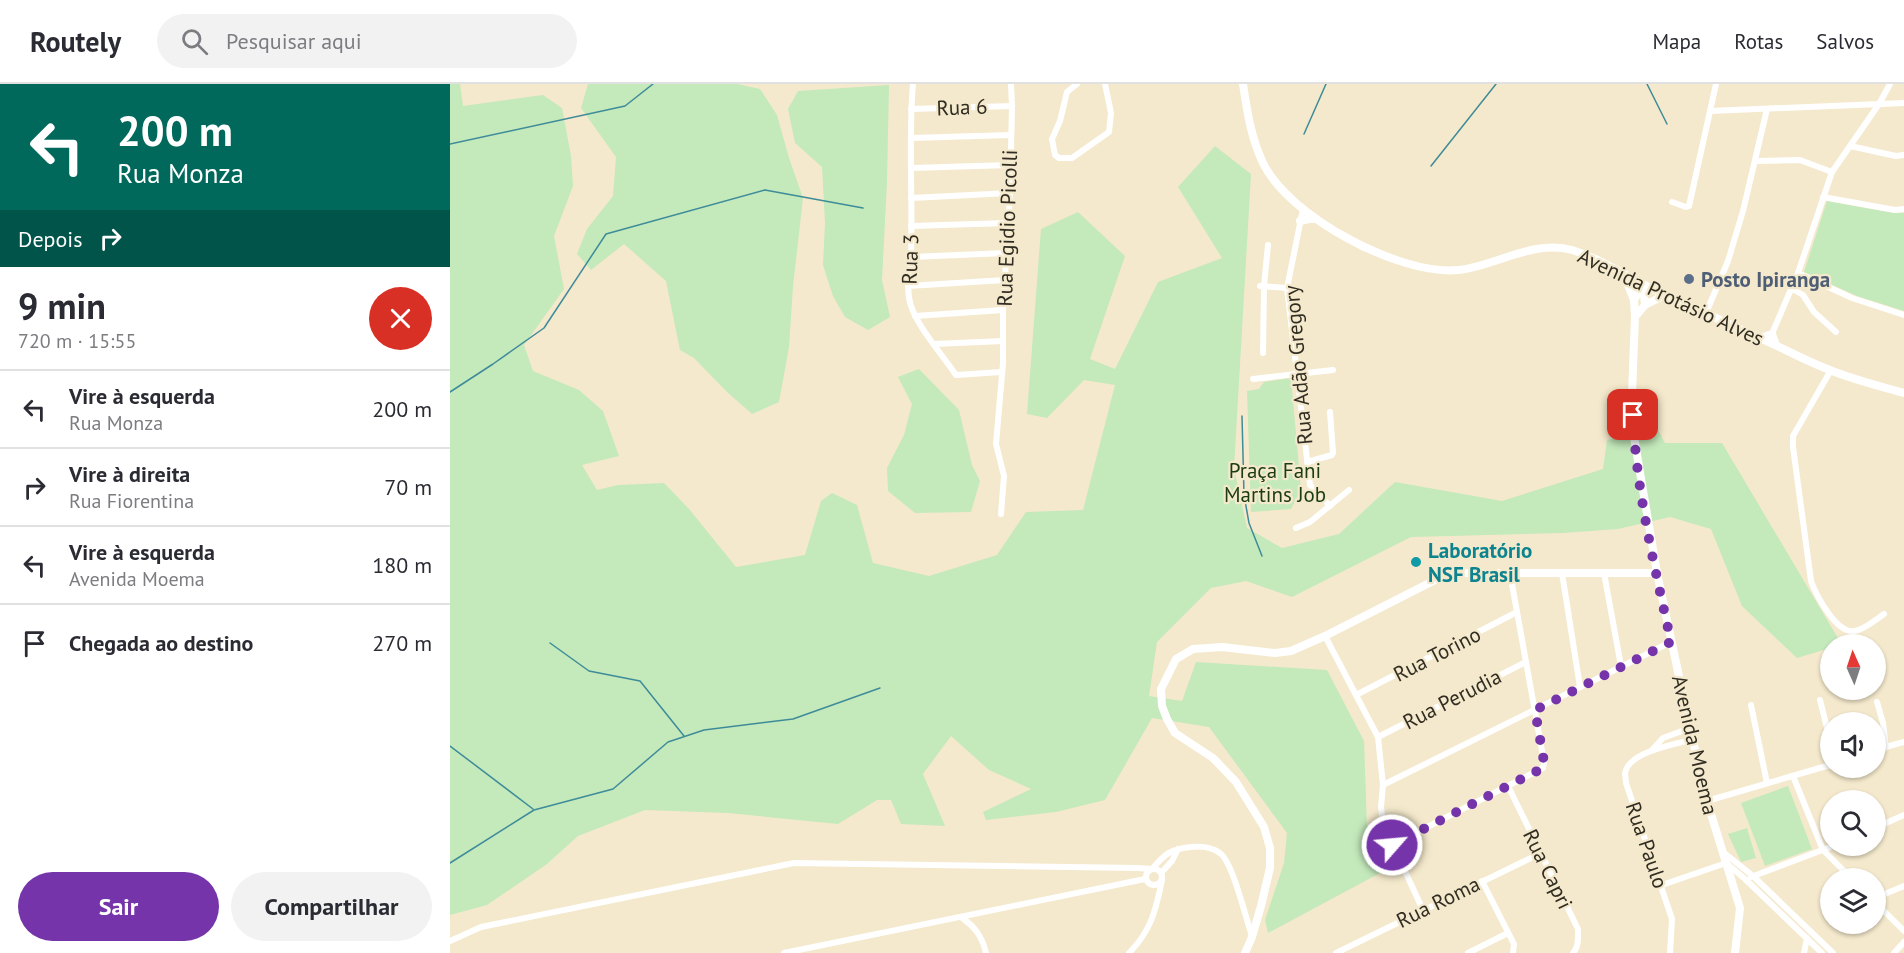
<!DOCTYPE html>
<html lang="pt">
<meta charset="utf-8">
<style>
:root{--surface:#fff;--page:#f2f2f3;--text:#2b2b33;--muted:#7c7c81;--line:#e1e1e2;--accent:#7534a9}
body{margin:0;font-family:"PT Sans",sans-serif;background:var(--page);color:var(--text);height:100vh;display:flex;flex-direction:column;font-size:22px;white-space:nowrap}
*{box-sizing:border-box;margin:0}
p{font-size:20px;color:var(--muted)}
.icon{flex:none;width:33px;height:33px;fill:none;stroke:currentColor;stroke-width:2;stroke-linecap:round;stroke-linejoin:round}
.map{position:relative;flex:1;overflow:hidden}
.details{display:flex;flex-direction:column;background:var(--surface);width:450px}
.details>*{flex:none}
.guide{background:#00695c;color:#fff;overflow:hidden}
.needle{width:39px;rotate:357deg}
.fabs{position:absolute;left:1370px;top:550px;display:grid;gap:12px}
.fabs a{display:grid;place-items:center;width:66px;height:66px;border-radius:50%;background:var(--surface);box-shadow:0 2px 4px #0004;font-size:30px}
.pin{position:absolute;display:grid;place-items:center;width:51px;height:51px;color:#fff;margin:-26px;border-radius:12px;box-shadow:0 3px 9px #0006}
.me{position:absolute;width:66px;margin:-33px;rotate:63deg;stroke-linejoin:round;filter:drop-shadow(0 0 4px #0008)}
.turn{display:flex;align-items:center;gap:21px;height:126px;padding:0 18px;font-size:27px}
.turn .icon{width:78px;height:78px;stroke-width:2.5}
.turn b{display:block;font-size:42px;line-height:51px}
.then{display:flex;align-items:center;height:57px;padding:0 18px;background:#0003;gap:12px;font-size:22px}
.round{display:grid;place-items:center;flex:none;width:63px;height:63px;border-radius:32px;background:var(--page)}
.summary{display:flex;align-items:center;justify-content:space-between;height:102px;padding:0 18px}
h1{font-size:36px;font-weight:700;line-height:45px}
.action{display:flex;gap:12px;margin-top:auto;padding:12px 18px}
.action a{flex:1;height:69px;border-radius:36px;background:var(--accent);color:#fff;font-size:24px;font-weight:700;line-height:69px;text-align:center}
.action a+a{background:var(--page);color:var(--text)}
ul{padding:0;list-style:none}
li{display:flex;align-items:center;gap:18px;height:78px;padding:0 18px;border-top:2px solid var(--line)}
li div{flex:1}
li b{display:block;font-size:22px}
li em{font-style:normal}
header{display:flex;align-items:center;gap:36px;box-sizing:border-box;height:84px;padding:0 30px;background:var(--surface);border-bottom:2px solid var(--line)}
header strong{font-size:28px}
nav{display:flex;gap:33px;margin-inline-start:auto;font-size:21px}
.search{width:420px;height:54px;background:var(--page);display:flex;align-items:center;gap:15px;box-sizing:border-box;padding:0 21px;border-radius:33px;color:var(--muted);font-size:22px}
main{display:flex;flex:1;min-height:0}
.map>svg:first-child{display:block}
</style>
<header>
<strong>Routely</strong>
<div class="search"><svg class="icon" aria-label="search" viewBox="0 0 24 24"><circle cx="10" cy="10" r="6"/><path d="M15 15l6 6"/></svg>Pesquisar aqui</div>
<nav><a>Mapa</a><a>Rotas</a><a>Salvos</a></nav>
</header>
<main>
<section class="details">
<div class="guide">
<div class="turn"><svg class="icon" aria-label="left" viewBox="0 0 24 24"><path d="M17 20v-9H6M10 6l-5 5 5 5"/></svg><div><b>200 m</b>Rua Monza</div></div>
<div class="then">Depois<svg class="icon" aria-label="right" viewBox="0 0 24 24"><path d="M7 20v-9h11M14 6l5 5-5 5"/></svg></div>
</div>
<div class="summary"><div><h1>9 min</h1><p>720 m · 15:55</p></div><a class="round" style="background:#d93025;color:#fff"><svg class="icon" aria-label="close" viewBox="0 0 24 24"><path d="M6 6l12 12M18 6L6 18"/></svg></a></div>
<ul>
<li><svg class="icon" aria-label="left" viewBox="0 0 24 24"><path d="M17 20v-9H6M10 6l-5 5 5 5"/></svg><div><b>Vire à esquerda</b><p>Rua Monza</p></div><em>200 m</em></li>
<li><svg class="icon" aria-label="right" viewBox="0 0 24 24"><path d="M7 20v-9h11M14 6l5 5-5 5"/></svg><div><b>Vire à direita</b><p>Rua Fiorentina</p></div><em>70 m</em></li>
<li><svg class="icon" aria-label="left" viewBox="0 0 24 24"><path d="M17 20v-9H6M10 6l-5 5 5 5"/></svg><div><b>Vire à esquerda</b><p>Avenida Moema</p></div><em>180 m</em></li>
<li><svg class="icon" aria-label="arrive" viewBox="0 0 24 24"><path d="M6 21V4h12l-3 4 3 4H6"/></svg><div><b>Chegada ao destino</b></div><em>270 m</em></li>
</ul>
<div class="action"><a>Sair</a><a>Compartilhar</a></div>
</section>
<div class="map">
<svg width="1454" height="869" viewBox="0 0 1454 869">
<rect width="100%" height="100%" fill="#f4e9cc"/>
<g fill="#c4e9bb">
<path d="M0 0H10L13 22 93 11 112 24 121 72 123 102 104 152 114 205 74 261 83 287 129 306 153 327 169 372 132 381 147 406 168 401 214 399 239 425 286 483 355 471 371 417 382 409 407 421 423 479 479 492 547 471 576 428 633 426 665 301 634 296 597 334 577 330 591 145 628 128 675 172 640 275 665 285 708 198 772 174 728 103 765 62 801 90 784 384 797 444 832 464 889 450 945 398 1052 417 1153 385 1157 356 1206 342 1215 359H1272L1392 561H1380V564L1347 574 1292 522 1261 445 1220 433 1168 445 1113 449 961 453 842 513 796 497 761 504 707 558 699 612 732 617 746 578 877 586 914 657 917 744 930 789 818 849 815 836 834 779 837 749 759 643 702 634 655 716 606 728 536 736 533 728 581 705 539 686 501 652 473 690 495 742 451 740 441 716H427L388 740 278 729 195 726 128 752 97 780 37 821 0 831Z"/>
<path d="M138 0H287L310 5 327 31 339 74 353 114 343 202 339 263 329 318 302 330 277 308 244 274 230 266 216 197 174 160 141 186 127 170 137 145 163 112 166 73 131 24Z"/>
<path d="M439 1 437 97 432 196 440 233 418 246 395 233 383 212 373 181 375 139 372 83 345 59 338 25 348 7Z"/>
<path d="M1377 117 1444 129H1454V227L1407 212 1354 188Z"/>
<path d="M469 285 509 326 522 381 530 397 521 428 465 429 438 407 437 384 454 351 462 320 448 293Z"/>
<path d="M841 294 851 406 841 425 801 428 797 307 809 305 814 298Z"/>
<path d="M1338 702 1362 765 1315 782 1291 719Z"/>
<path d="M1297 744 1306 774 1291 778 1278 750Z"/>
</g>
<g fill="none" stroke-linecap="round" stroke-linejoin="round">
<g stroke="#3e8b99" stroke-width="1.5">
<path d="M1197 0 1217 40"/>
<path d="M854 50 876 0"/>
<path d="M0 60 175 22 203 0"/>
<path d="M981 82 1046 0"/>
<path d="M0 308 43 280 94 244 156 150 315 106 413 124"/>
<path d="M792 332 794 411 799 439 812 472"/>
<path d="M100 559 139 587 190 597 234 652"/>
<path d="M0 662 83 725"/>
<path d="M0 779 84 726 163 705 218 658 254 646 343 635 430 604"/>
</g>
<g stroke="#fff" stroke-width="6">
<path d="M463 0C458 57 463 114 461 171 461 188 455 205 461 222 469 245 492 270 506 291L551 288"/>
<path d="M627 0 617 8 610 37 602 55 605 71 609 74H622L659 48 661 29 655 0"/>
<path d="M461 25 562 22"/>
<path d="M1260 27 1454 19"/>
<path d="M461 54 561 51"/>
<path d="M1400 62 1446 72 1454 71"/>
<path d="M1306 77 1350 76 1382 88"/>
<path d="M461 84 560 81"/>
<path d="M1373 113 1445 126 1454 125"/>
<path d="M461 114 560 109"/>
<path d="M1222 118 1236 123 1239 122 1266 0"/>
<path d="M853 125 837 204 860 401 880 422"/>
<path d="M461 142 557 139"/>
<path d="M461 173 556 169"/>
<path d="M1348 189 1402 214 1454 231"/>
<path d="M458 202 555 196"/>
<path d="M810 202 837 204"/>
<path d="M1341 204 1353 211 1364 228 1386 248"/>
<path d="M1256 229 1278 177 1293 127 1317 25"/>
<path d="M465 232 553 226"/>
<path d="M1321 252 1348 189 1382 88 1429 20 1440 0"/>
<path d="M484 260 553 257"/>
<path d="M813 269 814 202 818 161"/>
<path d="M1381 286 1343 352V363L1361 497C1366 511 1387 551 1405 547 1415 545 1425 536 1434 530"/>
<path d="M803 295 883 286"/>
<path d="M857 378 882 371 883 369 880 328"/>
<path d="M551 430 554 392 546 360 553 279V226L560 109 562 22 561 0"/>
<path d="M846 444 860 438 899 406"/>
<path d="M1112 489 1130 603"/>
<path d="M1154 489 1171 582"/>
<path d="M875 552 928 653 933 701 931 723 933 740 973 826"/>
<path d="M906 611 1067 528"/>
<path d="M1370 616 1380 656"/>
<path d="M1427 618 1433 639 1436 663"/>
<path d="M1301 621 1317 699"/>
<path d="M928 653 1076 578"/>
<path d="M1202 666 1213 654 1240 644"/>
<path d="M1425 666 1454 658"/>
<path d="M1343 692 1373 766 1402 795"/>
<path d="M933 701 1221 558"/>
<path d="M1058 702 1128 845C1128 853 1129 863 1123 869"/>
<path d="M1257 717 1380 681"/>
<path d="M1425 744 1454 731"/>
<path d="M942 761 1093 684 1094 678 1060 489"/>
<path d="M1273 768 1303 792 1383 869"/>
<circle cx="704" cy="793" r="8"/>
<path d="M702 785C715 770 720 765 741 763 750 762 763 763 771 770 783 780 796 835 802 852"/>
<path d="M711 789 722 777 728 765"/>
<path d="M1301 793 1383 762"/>
<path d="M1032 797 1064 860 1063 869"/>
<path d="M1212 801 1276 779 1295 795 1372 869"/>
<path d="M1425 814 1454 802"/>
<path d="M1425 818 1454 847"/>
<path d="M511 833C525 843 532 852 536 869"/>
<path d="M0 857 31 843 344 779 688 784 701 785"/>
<path d="M334 869 695 795"/>
<path d="M679 869C701 847 706 826 712 796"/>
<path d="M886 869 1091 769"/>
<path d="M1018 869 1058 849"/>
<path d="M1220 869 1222 835 1176 699C1176 695 1175 692 1175 689 1179 667 1225 661 1243 655"/>
<path d="M1354 869 1357 854"/>
<path d="M1444 869 1454 858"/>
</g>
<g stroke="#fff" stroke-width="8">
<path d="M793 0C797 27 801 54 813 79 838 132 950 192 1008 186 1046 182 1084 155 1122 166 1153 175 1178 194 1207 207 1246 225 1284 242 1323 260 1342 269 1361 279 1380 286 1404 296 1430 302 1454 309"/>
<path d="M850 137 859 135H866"/>
<path d="M1174 191 1184 216"/>
<path d="M1193 201 1184 216 1185 233 1182 310 1184 353 1207 489 1240 644 1257 717 1290 824 1285 869"/>
<path d="M1195 221 1215 211"/>
<path d="M1185 233 1195 221 1193 201"/>
<path d="M1310 254 1322 250 1326 261"/>
<path d="M795 869 802 853 811 822 820 784V764L814 743 786 698 763 674 725 649 717 635 712 622 711 605 726 575 743 565 772 563 825 569 841 567 875 552 999 489H1207"/>
</g>
</g>
<g fill="none" stroke-linecap="round" stroke-linejoin="round">
<path stroke="#7534a9" stroke-width="10" stroke-dasharray="0 18" d="M942 761 1093 684 1094 678 1085 626 1221 558C1205 484 1186 407 1183 331"/>
</g>
<circle fill="#5c6f8a" stroke="#f4e9cc" stroke-width="2" cx="1239" cy="195" r="6"/>
<circle fill="#0f9aa8" stroke="#f4e9cc" stroke-width="2" cx="966" cy="478" r="6"/>
<g text-anchor="middle" dominant-baseline="central" stroke-width="4.5" stroke-linejoin="round" paint-order="stroke">
<g font-size="21" fill="#312d22" stroke="#f4e9cc">
<text transform="translate(512 23) rotate(-2)">Rua 6</text>
<text transform="translate(557 144) rotate(-88)">Rua Egidio Picolli</text>
<text transform="translate(460 175) rotate(-88)">Rua 3</text>
<text transform="translate(1221 213) rotate(25)">Avenida Protásio Alves</text>
<text transform="translate(848 281) rotate(-95)">Rua Adão Gregory</text>
<text transform="translate(987 570) rotate(-27)">Rua Torino</text>
<text transform="translate(1002 615) rotate(-27)">Rua Perudia</text>
<text transform="translate(1245 661) rotate(77)">Avenida Moema</text>
<text transform="translate(1197 761) rotate(71)">Rua Paulo</text>
<text transform="translate(1098 785) rotate(64)">Rua Capri</text>
<text transform="translate(988 818) rotate(-26)">Rua Roma</text>
</g>
<g font-size="21" font-weight="bold" fill="#4e5e75" stroke="#f4e9cc" text-anchor="start">
<text x="1251" y="195">Posto Ipiranga</text>
</g>
<g font-size="21" fill="#1a3c10" stroke="#f4e9cc">
<text x="825" y="386">Praça Fani<tspan x="825" dy="24">Martins Job</tspan></text>
</g>
<g font-size="21" font-weight="bold" fill="#0d838f" stroke="#f4e9cc" text-anchor="start">
<text x="978" y="466">Laboratório<tspan x="978" dy="24">NSF Brasil</tspan></text>
</g>
</g>
</svg>
<div class="fabs">
<a><svg class="needle" viewBox="-14 -14 28 28"><path d="M0-13l5 13h-10z" fill="#e53935"/><path d="M0 13l5-13h-10z" fill="#7c7c81"/></svg></a>
<a><svg class="icon" aria-label="sound" viewBox="0 0 24 24"><path d="M4 9h4l5-4v14l-5-4H4zM17 9q2 3 0 6"/></svg></a>
<a><svg class="icon" aria-label="search" viewBox="0 0 24 24"><circle cx="10" cy="10" r="6"/><path d="M15 15l6 6"/></svg></a>
<a><svg class="icon" aria-label="layers" viewBox="0 0 24 24"><path d="M12 4l9 5-9 5-9-5zM3 14l9 5 9-5"/></svg></a>
</div>
<div class="pin" style="left:1183px;top:331px;background:#d93025"><svg class="icon" aria-label="arrive" viewBox="0 0 24 24"><path d="M6 21V4h12l-3 4 3 4H6"/></svg></div>
<svg class="me" style="left:942px;top:761px" viewBox="-20 -20 40 40"><circle r="17" fill="#7534a9" stroke="#fff" stroke-width="3"/><path d="M0-11L8 9 0 5-8 9z" fill="#fff"/></svg>
</div>
</main>
